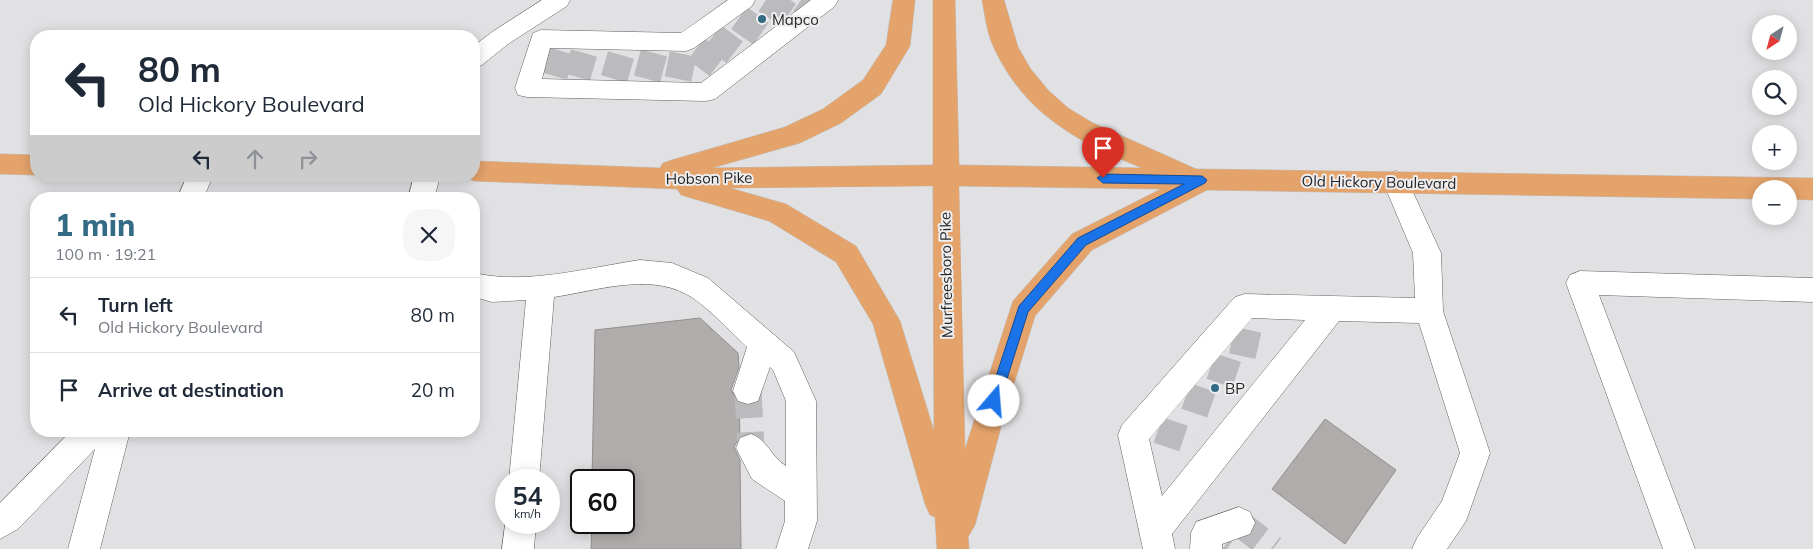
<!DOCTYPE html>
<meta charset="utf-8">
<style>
:root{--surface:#fff;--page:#f6f6f7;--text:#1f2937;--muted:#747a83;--line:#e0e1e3;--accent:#336b85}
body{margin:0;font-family:Mulish,sans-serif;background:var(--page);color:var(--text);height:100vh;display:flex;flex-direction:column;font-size:19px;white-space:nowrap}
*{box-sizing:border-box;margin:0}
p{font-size:16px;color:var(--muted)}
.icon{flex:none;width:28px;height:28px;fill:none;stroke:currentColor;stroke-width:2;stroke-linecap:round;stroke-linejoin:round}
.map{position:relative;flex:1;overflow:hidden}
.details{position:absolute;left:30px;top:192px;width:450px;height:245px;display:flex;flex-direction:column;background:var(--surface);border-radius:20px;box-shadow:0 2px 12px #0003}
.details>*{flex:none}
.guide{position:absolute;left:30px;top:30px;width:450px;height:152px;border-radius:20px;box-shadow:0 2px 12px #0003;background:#fff;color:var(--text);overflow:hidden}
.needle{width:32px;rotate:216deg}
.fabs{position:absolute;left:1752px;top:15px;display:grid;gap:10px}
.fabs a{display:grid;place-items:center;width:45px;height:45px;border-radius:50%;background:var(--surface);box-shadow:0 2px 12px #0003;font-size:25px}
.speed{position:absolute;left:495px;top:469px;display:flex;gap:10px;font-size:25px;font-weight:700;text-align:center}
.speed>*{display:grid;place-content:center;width:65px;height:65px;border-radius:50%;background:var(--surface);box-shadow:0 2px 12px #0003;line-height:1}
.speed small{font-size:12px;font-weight:400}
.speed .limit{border:2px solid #111;border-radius:8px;background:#fff;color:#111}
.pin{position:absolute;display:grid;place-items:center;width:42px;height:42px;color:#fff;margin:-51px -21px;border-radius:50% 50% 50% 0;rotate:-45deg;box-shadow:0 0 5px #0007}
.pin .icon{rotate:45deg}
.me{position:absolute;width:55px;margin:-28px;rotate:18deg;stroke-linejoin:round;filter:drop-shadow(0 0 4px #0008)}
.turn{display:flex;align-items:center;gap:18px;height:105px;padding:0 25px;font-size:22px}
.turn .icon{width:65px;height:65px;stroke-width:2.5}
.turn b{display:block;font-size:35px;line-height:42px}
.lanes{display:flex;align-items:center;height:48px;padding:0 25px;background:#0003;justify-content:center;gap:25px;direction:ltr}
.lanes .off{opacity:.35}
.round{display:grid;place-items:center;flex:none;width:52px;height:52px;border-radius:20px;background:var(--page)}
.overview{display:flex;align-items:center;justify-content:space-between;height:85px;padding:0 25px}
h1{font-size:30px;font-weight:800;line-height:38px;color:var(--accent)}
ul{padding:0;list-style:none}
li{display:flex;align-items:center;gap:15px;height:75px;padding:0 25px;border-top:1px solid var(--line)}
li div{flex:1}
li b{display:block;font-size:19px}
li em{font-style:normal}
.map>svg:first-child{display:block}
</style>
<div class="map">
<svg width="1813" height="549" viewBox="0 0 1813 549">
<rect width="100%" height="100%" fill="#e1e1e4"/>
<g fill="#afacab" stroke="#92908e">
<path d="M700 318 738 353 739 367 731 390 739 403 740 436 734 447 740 460 741 549H591L592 522H624V480H592L595 330Z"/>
<path d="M1325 419 1396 470 1345 544 1272 489Z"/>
</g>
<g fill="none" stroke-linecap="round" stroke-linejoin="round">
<g stroke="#bbbbbe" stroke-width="27" stroke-dasharray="27 14" stroke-linecap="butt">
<path d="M766 0 790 16"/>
<path d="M801 0 808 5"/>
<path d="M739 18 763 35"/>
<path d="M713 36 737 54"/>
<path d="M696 49 720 67"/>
<path d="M554 76 561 51"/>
<path d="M577 77 584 53"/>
<path d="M614 79 621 55"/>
<path d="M647 79 654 53"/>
<path d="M678 79 683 54"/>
<path d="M1232 340 1272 349"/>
<path d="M1211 366 1249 379"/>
<path d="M748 391 751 448"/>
<path d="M1186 396 1224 409"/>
<path d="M1158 430 1197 443"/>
<path d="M1239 523 1273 549"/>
<path d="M1224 547 1227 549"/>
</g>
<g stroke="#5f5f61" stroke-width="1">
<g id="minor">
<path d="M542 0H570L567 6 508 44 482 65 474 68V46L492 32Z"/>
<path d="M728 0H755L752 6 694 48 686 51 550 48 542 79 701 83 811 0H838L835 6 715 99 706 101 527 97 518 95 515 88 533 33 541 30 681 33Z"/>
<path d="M1396 171 1405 175 1441 253 1443 311 1490 453 1466 521 1447 549H1412L1417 538 1442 501 1460 453 1419 323 1339 321 1172 534 1175 549H1143L1118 435 1122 425 1235 297 1245 294 1415 298 1413 253 1383 182 1387 175ZM1252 318 1305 320 1162 496 1149 439Z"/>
<path d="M187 176H213L203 199H177Z"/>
<path d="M414 176H440L434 199H408Z"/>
<path d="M640 260 672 263 708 278 794 352 816 401 817 521 808 549H776L785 521V501L752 479 736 448 740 438 751 434C768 440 770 456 786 466V401L773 370 770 367 758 401 748 404 738 401 733 391 747 347C732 333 703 302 686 294 647 273 595 291 554 297L539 480H509L526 300 492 302 474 297V273C526 285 587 268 640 260Z"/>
<path d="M1580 271 1813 278V302L1599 295 1695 549H1663L1566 283 1570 275Z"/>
<path d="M71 431H130L100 549H68L95 449 18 529 0 539V503Z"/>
<path d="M1239 507 1250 512 1255 523 1250 534 1222 544V549H1190L1191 533 1196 522Z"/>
<path d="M506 517V522H536L534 549H502Z"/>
</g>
</g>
<g stroke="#bebebe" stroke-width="1">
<g id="major">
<path d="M893 0H915L910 46 881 94 841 123 800 143 712 168 933 165V0H955L959 165 1142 168C1077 142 1025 114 994 48 987 33 985 16 982 0H1004L1018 47 1030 68 1048 90 1068 108 1091 122 1196 169 1813 178V200L1789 199V189H1761V199L1207 190 1092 250 1035 316 1003 419 975 525 968 537 969 549H937L935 517 930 515 925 504 873 324 836 262 769 221 681 195 677 189 474 181 464 176H474V161L660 168 663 163 672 160 785 127 823 109 863 80 886 45ZM933 186 934 431 900 321 856 246 786 204 730 188ZM959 186 1161 189 1072 234 1013 301 965 449Z"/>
<path d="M0 154 36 155V175L0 174Z"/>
</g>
</g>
<use href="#minor" fill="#fff" fill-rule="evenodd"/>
<use href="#major" fill="#e4a36b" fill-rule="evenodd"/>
</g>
<path fill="#1a73e8" stroke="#114b97" d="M1103 174 1202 176 1207 180 1205 183 1086 245 1028 312 1000 401 994 407 989 405 988 401 1019 306 1078 238 1184 184 1103 183 1097 178Z"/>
<g fill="#336b85" stroke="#eeeef1" stroke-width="2">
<circle cx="762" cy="19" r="5"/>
<circle cx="1215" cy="388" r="5"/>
</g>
<g text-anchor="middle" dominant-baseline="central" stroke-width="4" stroke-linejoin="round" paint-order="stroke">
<g font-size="15" fill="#252526" stroke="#eeeef1" text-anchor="start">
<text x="772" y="19">Mapco</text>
<text x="1225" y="388">BP</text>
</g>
<g font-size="15" fill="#252526" stroke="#eeeef1">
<text transform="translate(709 178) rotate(-1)">Hobson Pike</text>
<text transform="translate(1379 182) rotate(1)">Old Hickory Boulevard</text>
<text transform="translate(946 275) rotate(-91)">Murfreesboro Pike</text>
</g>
</g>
</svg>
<div class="fabs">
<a><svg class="needle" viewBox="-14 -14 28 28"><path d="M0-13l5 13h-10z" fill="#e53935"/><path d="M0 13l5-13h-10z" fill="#747a83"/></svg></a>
<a><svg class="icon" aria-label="search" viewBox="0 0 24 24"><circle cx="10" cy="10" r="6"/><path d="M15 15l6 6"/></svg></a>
<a>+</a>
<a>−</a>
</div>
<div class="speed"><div>54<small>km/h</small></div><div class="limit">60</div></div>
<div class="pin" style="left:1103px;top:178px;background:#d93025"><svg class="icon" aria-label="arrive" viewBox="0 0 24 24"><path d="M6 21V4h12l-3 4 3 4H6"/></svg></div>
<svg class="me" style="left:994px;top:401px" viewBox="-20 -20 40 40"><circle r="19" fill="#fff"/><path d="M0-13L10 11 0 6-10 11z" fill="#1a73e8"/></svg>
<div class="guide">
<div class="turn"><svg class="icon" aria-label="left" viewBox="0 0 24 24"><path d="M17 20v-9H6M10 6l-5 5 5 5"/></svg><div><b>80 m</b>Old Hickory Boulevard</div></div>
<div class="lanes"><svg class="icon" aria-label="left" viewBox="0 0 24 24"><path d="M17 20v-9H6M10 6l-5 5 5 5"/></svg><svg class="icon off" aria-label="ahead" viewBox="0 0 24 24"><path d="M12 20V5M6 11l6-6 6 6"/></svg><svg class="icon off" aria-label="right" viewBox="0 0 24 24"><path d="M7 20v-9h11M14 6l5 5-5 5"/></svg></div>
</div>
<section class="details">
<div class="overview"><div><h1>1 min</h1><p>100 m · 19:21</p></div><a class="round"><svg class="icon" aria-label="close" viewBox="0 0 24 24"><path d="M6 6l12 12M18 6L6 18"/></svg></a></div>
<ul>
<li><svg class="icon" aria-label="left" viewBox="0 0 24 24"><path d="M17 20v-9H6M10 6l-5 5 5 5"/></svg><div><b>Turn left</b><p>Old Hickory Boulevard</p></div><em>80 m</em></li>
<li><svg class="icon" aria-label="arrive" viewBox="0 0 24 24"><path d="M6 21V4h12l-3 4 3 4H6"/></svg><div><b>Arrive at destination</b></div><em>20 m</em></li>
</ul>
</section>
</div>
